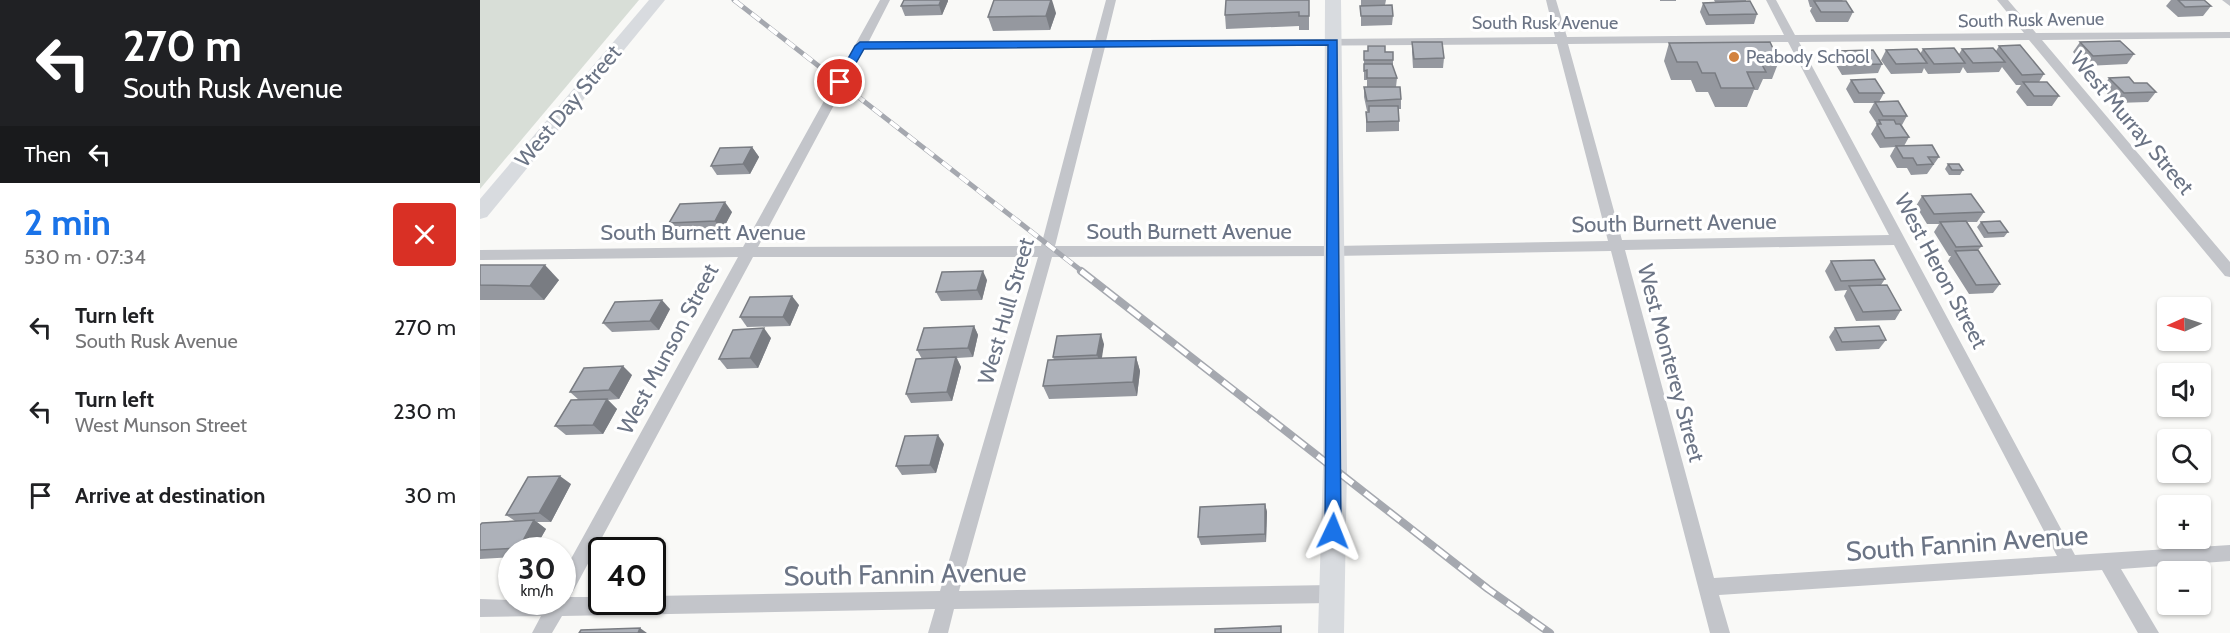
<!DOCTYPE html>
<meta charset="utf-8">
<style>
:root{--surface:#fff;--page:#f6f6f6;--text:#202124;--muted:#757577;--accent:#1a73e8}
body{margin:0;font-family:Cabin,sans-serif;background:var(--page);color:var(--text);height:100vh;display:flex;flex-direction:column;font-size:22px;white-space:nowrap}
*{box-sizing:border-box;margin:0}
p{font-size:20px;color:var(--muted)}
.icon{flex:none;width:33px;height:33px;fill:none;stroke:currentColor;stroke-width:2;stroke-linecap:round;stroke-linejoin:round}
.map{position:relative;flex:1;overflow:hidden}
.details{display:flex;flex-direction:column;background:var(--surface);width:480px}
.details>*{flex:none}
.banner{background:#202124;color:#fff;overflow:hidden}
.needle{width:39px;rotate:267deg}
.fabs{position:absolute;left:1677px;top:297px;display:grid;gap:12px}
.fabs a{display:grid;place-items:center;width:54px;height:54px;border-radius:6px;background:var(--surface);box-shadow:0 2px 4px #0004;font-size:30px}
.speed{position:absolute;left:18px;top:537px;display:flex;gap:12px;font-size:30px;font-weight:700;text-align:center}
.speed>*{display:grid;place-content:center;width:78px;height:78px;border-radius:50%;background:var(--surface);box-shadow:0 2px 4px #0004;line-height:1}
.speed small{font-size:15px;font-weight:400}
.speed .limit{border:3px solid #111;border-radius:9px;background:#fff;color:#111}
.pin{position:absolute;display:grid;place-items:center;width:51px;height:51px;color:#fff;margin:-26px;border:3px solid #fff;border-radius:50%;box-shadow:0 2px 6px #0007}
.me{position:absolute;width:66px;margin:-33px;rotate:2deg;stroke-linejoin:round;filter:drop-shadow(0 0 4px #0008)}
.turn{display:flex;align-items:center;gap:21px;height:126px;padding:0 24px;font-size:27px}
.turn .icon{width:78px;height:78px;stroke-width:2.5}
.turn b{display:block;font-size:42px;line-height:51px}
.then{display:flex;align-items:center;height:57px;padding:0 24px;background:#0003;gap:12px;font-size:22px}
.round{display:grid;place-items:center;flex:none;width:63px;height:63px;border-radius:6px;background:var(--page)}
.overview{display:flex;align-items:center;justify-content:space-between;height:102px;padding:0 24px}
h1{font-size:36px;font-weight:800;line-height:45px;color:var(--accent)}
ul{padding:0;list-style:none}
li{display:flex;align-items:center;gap:18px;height:84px;padding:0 24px}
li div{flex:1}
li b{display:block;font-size:22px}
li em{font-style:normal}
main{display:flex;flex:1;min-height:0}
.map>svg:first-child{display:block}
</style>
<main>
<section class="details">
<div class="banner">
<div class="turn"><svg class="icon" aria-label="left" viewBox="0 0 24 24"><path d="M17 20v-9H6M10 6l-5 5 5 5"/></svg><div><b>270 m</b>South Rusk Avenue</div></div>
<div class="then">Then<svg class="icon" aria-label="left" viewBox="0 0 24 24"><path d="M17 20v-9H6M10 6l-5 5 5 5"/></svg></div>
</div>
<div class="overview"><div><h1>2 min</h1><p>530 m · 07:34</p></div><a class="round" style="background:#d93025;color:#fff"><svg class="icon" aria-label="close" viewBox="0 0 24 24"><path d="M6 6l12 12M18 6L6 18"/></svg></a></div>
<ul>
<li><svg class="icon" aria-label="left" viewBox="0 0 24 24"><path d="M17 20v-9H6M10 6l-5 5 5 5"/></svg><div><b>Turn left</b><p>South Rusk Avenue</p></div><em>270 m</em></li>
<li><svg class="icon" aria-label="left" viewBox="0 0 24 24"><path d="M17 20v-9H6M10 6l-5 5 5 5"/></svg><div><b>Turn left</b><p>West Munson Street</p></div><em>230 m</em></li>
<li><svg class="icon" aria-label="arrive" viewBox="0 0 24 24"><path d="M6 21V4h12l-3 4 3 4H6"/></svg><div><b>Arrive at destination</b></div><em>30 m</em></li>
</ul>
</section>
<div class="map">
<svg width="1750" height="633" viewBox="0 0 1750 633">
<rect width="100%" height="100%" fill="#f9f9f7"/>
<path fill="#d8ded7" d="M0 0H159L0 189Z"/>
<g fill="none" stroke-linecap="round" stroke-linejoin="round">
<g fill="#c3c5ca" fill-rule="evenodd">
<path d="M400 0H410L388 43 615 41 626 0H636L626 41 1075 37 1066 0H1076L1087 37 1304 35 1286 0H1296L1315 35 1544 33 1517 0H1528L1556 33 1750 32V38L1562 40 1750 262V277L1745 276 1549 40 1319 42 1595 555 1750 545V561L1641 569 1679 633H1658L1622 570 1239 595 1250 633H1230L1131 251 854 256 572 257 479 591 851 585 858 588 860 594 858 600 851 603 474 609 468 633H448L455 609 82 616 72 633H52L61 616 0 617V599L82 602V575L258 257 0 260V250L263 247ZM1308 42 1409 235 1142 240 1088 44ZM1077 44 1128 241 854 246H575L625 47ZM613 48 561 246 278 247 384 49ZM1414 245 1577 556 1234 578 1145 250ZM273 257H558L460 591 172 596V602H122V597H90Z"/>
<path d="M1742 0H1750V6Z"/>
</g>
<g fill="#d8dbdf" fill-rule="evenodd">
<path d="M169 0H185L7 217 0 219V199Z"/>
<path d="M845 0H861L867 468 864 633H838L843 468Z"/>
</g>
<g stroke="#a5a8af" stroke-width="5">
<path id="rail-far1" d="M254 0 603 272"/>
</g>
<g stroke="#a5a8af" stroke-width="8">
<path id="rail" d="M601 271 1008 589 1070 633"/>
</g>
<use href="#rail-far1" stroke="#fff" stroke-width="4" stroke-dasharray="11" stroke-linecap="butt"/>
<use href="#rail" stroke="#fff" stroke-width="5" stroke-dasharray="15" stroke-linecap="butt"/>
</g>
<g fill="#95989f">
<path d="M424 0H468V1L462 15 425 16 421 6Z"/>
<path d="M829 0V30H819V26L746 29 745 15Z"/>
<path d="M881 0H906L905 5 913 16 912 25 881 26Z"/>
<rect x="1180" y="0" width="16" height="1"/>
<path d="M1234 0H1266V1L1277 14 1274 24 1226 25 1220 12 1223 3 1235 2Z"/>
<path d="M1328 0H1363L1362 1 1373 12 1368 22H1336L1330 11 1332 7H1330Z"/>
<path d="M1691 0H1724L1731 6 1723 16 1698 17 1686 6Z"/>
<path d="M576 13 570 30 513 31 508 17Z"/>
<path d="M932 42 964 58 963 68H933L932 52Z"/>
<path d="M1600 42 1654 54 1647 64 1606 66 1593 52Z"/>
<path d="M1189 43 1299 61 1292 79H1283L1278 90H1274L1267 107H1235L1228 92H1216L1211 80H1191L1184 61Z"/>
<path d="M1519 46 1564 74 1559 82 1579 96 1572 106H1547L1536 92 1541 85H1536L1522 67 1519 72 1487 73 1483 67 1480 73 1448 74 1444 68 1442 73 1411 74 1401 60 1406 50 1440 54 1443 49 1479 54 1482 49 1516 51Z"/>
<path d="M884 51 913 52V68L917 78 916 87 921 99V109H918L919 121V131L886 132V112H889V111H887L884 97V87H887V80H884Z"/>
<path d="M1358 51 1402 64 1398 73 1362 75 1353 60Z"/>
<path d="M1629 78 1654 83 1676 92 1668 102 1636 103 1622 88Z"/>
<path d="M1371 80 1404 93 1399 102 1427 116 1422 125 1429 137 1424 146 1459 157 1447 174 1431 175 1427 168H1417L1410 156 1415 147 1400 148 1391 134 1397 124 1389 112 1394 103H1374L1366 89Z"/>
<path d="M272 147 279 157 270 174 237 175 231 166Z"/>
<path d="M1468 164 1483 170 1480 175H1469L1465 169Z"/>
<path d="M1442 196 1504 212 1497 222H1487L1502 246 1498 250 1520 284 1513 293 1489 294 1468 261 1471 256H1469L1454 232 1459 224H1447L1436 206Z"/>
<path d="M252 212 242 231 197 233 189 223Z"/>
<path d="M1501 222 1528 232 1524 237 1504 238 1497 227Z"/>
<path d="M1351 261 1405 279 1401 285 1421 310 1415 320 1376 321 1364 296 1367 290 1355 291 1345 271Z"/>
<path d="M0 265 79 280 64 300H0Z"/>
<path d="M507 280 502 300 461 301 456 292Z"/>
<path d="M319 305 310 326 267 327 260 317Z"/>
<path d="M190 309 179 330 132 332 123 323Z"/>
<path d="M494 326 498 335 493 357 477 358 481 367 472 401 431 403 426 394 442 359 437 350Z"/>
<path d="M1355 328 1406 340 1399 349 1356 351 1349 337Z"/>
<path d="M291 338 278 368 247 369 239 359Z"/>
<path d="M624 344 621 358 656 357 660 371 657 396 569 399 563 386 574 360 573 357Z"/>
<path d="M152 375 139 399 128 400 137 409 123 434 86 435 75 426 99 400 90 392Z"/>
<path d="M464 444 456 473 422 475 416 466Z"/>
<path d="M91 484 71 522H57L66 529 54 550H32V557L0 559V525L35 521 26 515Z"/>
<path d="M785 504 787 512 786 542 721 545 718 537Z"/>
</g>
<g fill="#797c82">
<path d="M461 0H468V1L462 15 459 5Z"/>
<path d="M571 0H572L576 13 570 30 566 16Z"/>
<path d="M272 147 279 157 270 174 263 164Z"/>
<path d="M245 202 252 212 242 231 235 221Z"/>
<path d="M65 265 79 280 64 300 50 286Z"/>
<path d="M503 271 507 280 502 300 497 290Z"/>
<path d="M312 296 319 305 310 326 303 317Z"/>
<path d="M182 300 190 309 179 330 170 321Z"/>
<path d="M494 326 498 335 493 357 488 348Z"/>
<path d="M284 328 291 338 278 368 270 358Z"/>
<path d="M621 334 624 344 621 364 617 355Z"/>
<path d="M476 357 481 367 472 401 467 392Z"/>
<path d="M656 357 660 371 657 396 653 382Z"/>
<path d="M143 366 152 375 139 399 129 390Z"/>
<path d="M127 399 137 409 123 434 113 425Z"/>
<path d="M458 435 464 444 456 473 450 465Z"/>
<path d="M80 476 91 484 71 522 59 513Z"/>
<path d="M785 504 787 512 786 542 785 534Z"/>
<path d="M54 520 66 529 54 550H43L39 548Z"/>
<path d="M160 628 167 633H158Z"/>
</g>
<g fill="#adb1b9" stroke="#797c82" stroke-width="1.5">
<path d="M424 0H461L459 5 421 6Z"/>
<path d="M514 0H571L566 16 508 17Z"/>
<path d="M746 0H829V16H819V12L745 15Z"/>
<path d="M1698 0H1724L1731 6 1705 7Z"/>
<path d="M1270 1 1277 14 1229 15 1223 3Z"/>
<path d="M1334 1H1366L1373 12H1341Z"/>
<path d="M912 5 913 16H881L880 6Z"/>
<path d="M1640 41 1654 54 1613 56 1600 42Z"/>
<path d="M932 42H962L964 58 934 59Z"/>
<path d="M1290 42 1299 61H1280L1286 72H1267L1274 88H1241L1235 73H1222L1217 62H1197L1189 43Z"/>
<path d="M1540 45 1564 74 1542 75 1519 46Z"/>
<path d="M888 46H905V52H913V60H884V51H888Z"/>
<path d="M1474 48 1485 63 1454 64 1443 49Z"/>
<path d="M1513 48 1525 62 1493 63 1482 49Z"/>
<path d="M1437 49 1447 63 1416 64 1406 50Z"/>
<path d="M1393 50 1402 64 1367 65 1358 51Z"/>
<path d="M884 64H912L917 78H887V70L884 71Z"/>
<path d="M1649 77 1654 83H1667L1676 92 1644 93 1629 78Z"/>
<path d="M1395 79 1404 93H1379L1371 80Z"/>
<path d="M1543 82H1567L1579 96H1554Z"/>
<path d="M884 87H920L921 99 887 101Z"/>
<path d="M1418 101 1427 116H1403L1395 102Z"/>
<path d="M889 106H918L919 121 887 122 886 112H889Z"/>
<path d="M1399 120H1414L1416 124H1420L1429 137 1405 138 1397 124H1401Z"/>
<path d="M1452 145 1459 157H1448L1453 164 1437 165 1433 158H1423L1416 146Z"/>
<path d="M272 147 263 164 231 166 240 148Z"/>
<path d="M1468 164H1479L1483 170H1472Z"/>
<path d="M1491 194 1504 212 1454 214 1442 196Z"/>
<path d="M245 202 235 221 189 223 200 204Z"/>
<path d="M1486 221 1502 246 1476 247 1460 222Z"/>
<path d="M1520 221 1528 232 1508 233 1501 222Z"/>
<path d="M1498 250 1520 284 1496 285 1475 251Z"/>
<path d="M1394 260 1405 279 1361 281 1351 261Z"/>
<path d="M0 265H65L50 286 0 285Z"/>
<path d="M503 271 497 290 456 292 462 272Z"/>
<path d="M1407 285 1421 310 1383 312 1369 286Z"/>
<path d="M312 296 303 317H260L270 297Z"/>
<path d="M182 300 170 321 123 323 135 302Z"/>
<path d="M494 326 488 348 437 350 444 328Z"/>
<path d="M1399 326 1406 340 1362 342 1355 328Z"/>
<path d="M284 328 270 358 239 359 253 330Z"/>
<path d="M621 334 617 355 573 357 577 336Z"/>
<path d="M476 357 467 392 426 394 436 359Z"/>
<path d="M656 357 653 382 563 386 568 360Z"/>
<path d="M143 366 129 390 90 392 104 368Z"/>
<path d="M127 399 113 425 75 426 91 400Z"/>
<path d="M458 435 450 465 416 466 425 436Z"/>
<path d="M80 476 59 513 26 515 48 477Z"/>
<path d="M785 504V534L718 537 720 507Z"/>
<path d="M54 520 39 548 0 550V525L2 523Z"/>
<path d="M801 626V633H735V629Z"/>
<path d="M160 628 158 633H99L101 630Z"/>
</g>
<path fill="#1a73e8" stroke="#114b97" stroke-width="1.5" d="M857 40 861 531 859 536 853 539 847 536 845 531 848 45 384 49 364 84 355 82 375 46 380 42Z"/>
<circle fill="#d2823e" stroke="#fff" stroke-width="2" cx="1254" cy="57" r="6"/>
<g text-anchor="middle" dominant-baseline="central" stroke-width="6" stroke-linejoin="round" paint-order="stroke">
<g font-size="18" fill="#6b7485" stroke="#fff">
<text transform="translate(1551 20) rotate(-1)">South Rusk Avenue</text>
<text x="1065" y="23">South Rusk Avenue</text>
</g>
<g font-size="18" fill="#6b7485" stroke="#fff" text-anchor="start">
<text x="1266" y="57">Peabody School</text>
</g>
<g font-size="22" fill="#6b7485" stroke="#fff">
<text transform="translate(88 106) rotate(-50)">West Day Street</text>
<text transform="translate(1652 123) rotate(50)">West Murray Street</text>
<text transform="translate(1194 223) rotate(-1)">South Burnett Avenue</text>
<text x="709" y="231">South Burnett Avenue</text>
<text x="223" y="232">South Burnett Avenue</text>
<text transform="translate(1461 271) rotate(62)">West Heron Street</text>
<text transform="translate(526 311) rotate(-74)">West Hull Street</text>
<text transform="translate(188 349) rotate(-62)">West Munson Street</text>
<text transform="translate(1191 363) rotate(75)">West Monterey Street</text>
</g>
<g font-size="27" fill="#6b7485" stroke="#fff">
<text transform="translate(1487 543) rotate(-4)">South Fannin Avenue</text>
<text transform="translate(425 574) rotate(-1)">South Fannin Avenue</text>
</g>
</g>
</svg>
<div class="fabs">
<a><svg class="needle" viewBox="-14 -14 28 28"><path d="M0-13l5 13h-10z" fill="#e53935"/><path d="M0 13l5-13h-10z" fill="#757577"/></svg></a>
<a><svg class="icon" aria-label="sound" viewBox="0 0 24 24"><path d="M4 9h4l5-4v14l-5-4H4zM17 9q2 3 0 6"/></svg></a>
<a><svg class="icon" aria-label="search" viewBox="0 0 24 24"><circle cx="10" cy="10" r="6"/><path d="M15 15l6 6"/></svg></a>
<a>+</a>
<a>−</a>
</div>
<div class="speed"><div>30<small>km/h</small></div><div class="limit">40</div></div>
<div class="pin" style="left:360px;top:82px;background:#d93025"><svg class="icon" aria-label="arrive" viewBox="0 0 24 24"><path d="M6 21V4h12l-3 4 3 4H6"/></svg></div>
<svg class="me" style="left:853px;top:531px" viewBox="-20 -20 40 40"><path d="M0-17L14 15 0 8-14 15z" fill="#1a73e8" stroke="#fff" stroke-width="4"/></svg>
</div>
</main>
